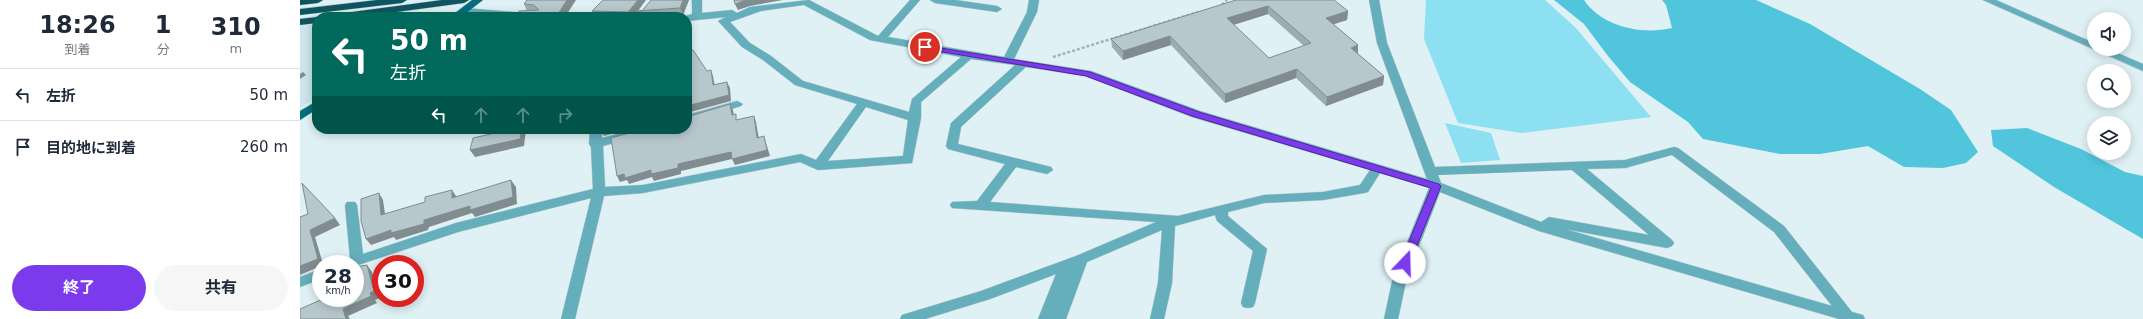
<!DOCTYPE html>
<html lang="ja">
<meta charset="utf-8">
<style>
:root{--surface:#fff;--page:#f6f6f7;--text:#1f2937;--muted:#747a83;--line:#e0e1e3;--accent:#7c3aed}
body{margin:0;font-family:"DejaVu Sans","Noto Sans JP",sans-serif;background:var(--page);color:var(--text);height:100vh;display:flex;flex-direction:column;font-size:15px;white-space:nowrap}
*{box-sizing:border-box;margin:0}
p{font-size:13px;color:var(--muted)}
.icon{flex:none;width:22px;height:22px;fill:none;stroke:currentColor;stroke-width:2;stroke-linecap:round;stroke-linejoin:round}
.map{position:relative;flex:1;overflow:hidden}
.sheet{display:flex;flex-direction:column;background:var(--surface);width:300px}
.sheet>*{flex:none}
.banner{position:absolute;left:12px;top:12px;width:380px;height:122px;border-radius:16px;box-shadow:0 2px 10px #0003;background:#00695c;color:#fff;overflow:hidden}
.fabs{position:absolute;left:1787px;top:12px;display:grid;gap:8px}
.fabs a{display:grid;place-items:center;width:44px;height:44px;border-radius:50%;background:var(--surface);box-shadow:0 2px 10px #0003;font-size:20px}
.speed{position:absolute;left:12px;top:255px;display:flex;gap:8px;font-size:20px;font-weight:700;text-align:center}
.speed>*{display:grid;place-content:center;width:52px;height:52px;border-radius:50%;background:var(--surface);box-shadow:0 2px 10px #0003;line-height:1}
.speed small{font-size:10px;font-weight:400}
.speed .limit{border:6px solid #d22;background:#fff;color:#111}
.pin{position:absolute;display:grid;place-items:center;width:34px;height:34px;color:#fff;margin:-17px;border:2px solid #fff;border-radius:50%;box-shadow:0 1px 4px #0007}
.me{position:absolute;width:44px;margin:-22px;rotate:21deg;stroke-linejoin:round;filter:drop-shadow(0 0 3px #0008)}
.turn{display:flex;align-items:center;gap:14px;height:84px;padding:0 12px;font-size:18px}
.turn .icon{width:52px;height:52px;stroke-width:2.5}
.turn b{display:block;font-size:28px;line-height:34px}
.lanes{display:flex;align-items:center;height:38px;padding:0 12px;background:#0003;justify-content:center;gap:20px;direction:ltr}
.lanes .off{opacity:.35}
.eta{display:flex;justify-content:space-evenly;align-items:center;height:68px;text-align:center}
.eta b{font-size:24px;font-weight:700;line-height:28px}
.primary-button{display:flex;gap:8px;margin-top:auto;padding:8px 12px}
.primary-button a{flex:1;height:46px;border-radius:24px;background:var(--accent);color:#fff;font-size:16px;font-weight:700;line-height:46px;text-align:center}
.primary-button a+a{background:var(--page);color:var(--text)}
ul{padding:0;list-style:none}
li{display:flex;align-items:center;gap:12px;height:52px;padding:0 12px;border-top:1px solid var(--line)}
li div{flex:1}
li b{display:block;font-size:15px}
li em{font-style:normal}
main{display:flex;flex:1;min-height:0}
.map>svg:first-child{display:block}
</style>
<main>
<section class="sheet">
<div class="eta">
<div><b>18:26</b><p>到着</p></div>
<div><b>1</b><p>分</p></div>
<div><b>310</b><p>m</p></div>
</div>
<ul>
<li><svg class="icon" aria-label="left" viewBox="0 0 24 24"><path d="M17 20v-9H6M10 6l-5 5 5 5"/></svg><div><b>左折</b></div><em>50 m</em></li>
<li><svg class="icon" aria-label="arrive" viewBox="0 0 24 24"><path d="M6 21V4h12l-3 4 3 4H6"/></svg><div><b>目的地に到着</b></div><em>260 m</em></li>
</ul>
<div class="primary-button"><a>終了</a><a>共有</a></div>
</section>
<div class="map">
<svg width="1843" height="319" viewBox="0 0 1843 319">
<rect width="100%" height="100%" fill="#dff1f5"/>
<path fill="#cbe6ec" d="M17 24V54L14 56H17V97L0 108V26Z"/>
<g fill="#8de0f1">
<path d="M1126 0H1245L1275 27 1351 117 1221 133 1158 123 1124 39Z"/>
<path d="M1145 123 1191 133 1200 160 1161 163Z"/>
</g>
<g fill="#50c5db">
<path d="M1254 0H1284C1302 27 1342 35 1372 28L1366 5 1362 0H1456L1510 24 1620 89 1651 110 1678 152 1666 163 1643 168 1604 167 1568 146 1520 154H1480L1403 139 1388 122 1330 82 1308 56 1284 24Z"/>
<path d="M1727 128 1781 149 1825 172 1843 176V239L1754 187 1693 146 1691 130Z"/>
</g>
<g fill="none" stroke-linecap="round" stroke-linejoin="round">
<g stroke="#bbcbcf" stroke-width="1">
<g id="minor">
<path d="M392 0H402V13L432 10 437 13 450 7 509 0 578 36 610 0H620L588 37 704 57 727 12 729 0H739L737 12 714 59 791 71 900 111 1127 179 1077 43 1069 0H1079L1087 43 1135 167 1325 160 1374 147 1378 148 1484 226 1552 312 1563 315 1565 319H1539L1239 231 1140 192 1107 277 1098 319H1084L1093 277 1129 188 1080 173 1068 192 1064 193 1023 200 964 203 928 212V216L967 249 955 303 953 307 948 308 943 307 941 303 953 251 917 221 915 215 875 226 872 283 864 319H850L858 283 862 230 787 262 766 319H738L756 274 690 299 625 319H600L602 315 681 291 776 256 856 222 652 208 650 205 652 202 677 201 705 164 648 149 646 146 651 123 715 65 671 59 621 102V118L612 163 518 170 500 162 343 193 304 196 275 319H261L291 198 158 232 55 266V264H40L42 261 50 258 45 205 47 202H55L57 205 63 254 156 223 293 189 291 147 289 144 290 129H302V138L336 129H356L354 132 303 146 305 187 343 185 501 154 516 160 557 104 495 85 463 60 442 47 418 21 426 17 387 21V17H383L392 14ZM504 5 570 40 661 57 612 99 609 112 503 81 471 56 450 43 430 22 461 11ZM726 67 785 76 892 117 1070 170 1060 185 1023 192 964 195 878 216 690 202 716 167 747 174 753 170 751 167 658 144 661 127ZM566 107 608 120 603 156 528 161ZM1372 155 1474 232 1532 306 1265 229 1367 248 1372 246 1374 243 1372 240 1287 169 1325 168ZM1272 170 1349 235 1249 217 1241 222 1141 183 1138 175Z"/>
<path d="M630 0H655L697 6 702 9 697 12 635 3Z"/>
<path d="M1683 0H1696L1794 43V49H1808L1843 64V71Z"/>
<path d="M164 8 237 14 242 17H201L160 13 159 11Z"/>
<path d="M437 101 443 104 441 106 387 123V115Z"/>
<path d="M21 269V279L0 287V277Z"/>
</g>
</g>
<g stroke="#bbcbcf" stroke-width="1">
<g id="major">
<path d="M172 0H183L161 17H150Z"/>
<path d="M17 101V109L0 120V111Z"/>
</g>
</g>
<g stroke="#bbcbcf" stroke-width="1">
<g id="highway">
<path d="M0 0H23L18 3 0 5Z"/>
<path d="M77 0H107L102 3 0 15V9Z"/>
<path d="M142 0H169L164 3 59 17H32L37 14Z"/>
<path d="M17 17V23L0 25V19Z"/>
</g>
</g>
<g stroke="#a3b2b5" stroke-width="2.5" stroke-dasharray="3 2" stroke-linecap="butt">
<path d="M922 5 927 0"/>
<path d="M753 57 898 12"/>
</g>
<use href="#minor" fill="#65aebc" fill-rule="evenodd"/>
<use href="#major" fill="#026e7e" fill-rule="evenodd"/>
<use href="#highway" fill="#0f5561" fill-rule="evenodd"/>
</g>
<g fill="#9dacaf" fill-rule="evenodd">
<path d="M227 0 265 17 227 11 224 4Z"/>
<path d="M389 0 383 15 361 17H339L337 12 333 17H295L292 11H342Z"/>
<path d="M936 0 1048 11 1047 20 1033 24 1058 45V54L1084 76 1083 85 1026 106 996 78 925 103 871 45 823 60 812 47 811 39ZM968 14 1004 46 969 58 933 25Z"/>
</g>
<g fill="#808c8f">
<path d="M267 0H276L265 17H256Z"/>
<path d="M338 0H346L338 11H336L337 12 333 17H331L328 12Z"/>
<path d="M383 0H389L383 15 380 8Z"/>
<path d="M446 0H483L450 6 438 10 435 4Z"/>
<path d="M968 6V14L927 27V18Z"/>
<path d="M1048 11 1047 20 1025 27 1026 18Z"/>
<path d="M870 36 871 45 823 60V51Z"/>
<path d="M1058 45V54L1051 48Z"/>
<path d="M997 69 996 78 925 103V94Z"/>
<path d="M411 70 413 76 416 92 413 85Z"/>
<path d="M3 72 6 75 0 79V74Z"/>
<path d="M1084 76 1083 85 1026 106 1027 97Z"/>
<path d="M427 82 430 88 431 101 387 113V106Z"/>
<path d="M430 104 433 110 435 121 432 115Z"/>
<path d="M454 116 456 122 460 145 457 138Z"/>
<path d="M222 129H226L224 146 175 157 170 150Z"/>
<path d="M302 129H330L304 136 300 130Z"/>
<path d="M464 136 466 143 470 156 435 165 432 159 381 171V174L354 181 352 177 329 184 327 180 320 182 317 176 324 174 351 170 378 164Z"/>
<path d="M211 180 216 187 217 204 175 217 172 213 129 227 128 230 96 240 94 237 71 245 66 239 91 230 124 220Z"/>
<path d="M152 190 156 196V205L152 198Z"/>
<path d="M79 193 83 200 86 221 81 215Z"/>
<path d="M35 218 40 225 15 237 23 264H21V266L0 275V266L10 230Z"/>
<path d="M67 265 72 272 80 298 75 300 77 303 48 316 50 319H46L43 309Z"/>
</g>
<g fill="#b7c8cc" stroke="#808c8f" fill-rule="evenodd">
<path d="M227 0H267L256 17H214L219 11 239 10 234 5 224 4Z"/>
<path d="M303 0H338L328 12 292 11Z"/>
<path d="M351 0H383L380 8 336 11H342Z"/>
<path d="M434 0H446L435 4Z"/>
<path d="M936 0H1034L1048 11 1026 18 1058 45 1051 48 1084 76 1027 97 997 69 925 94 870 36 823 51 811 39ZM968 6 1011 43 969 58 927 18Z"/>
<path d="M393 50 407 71 411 70 413 85 427 82 429 95 387 106V52Z"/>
<path d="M430 104 432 115 436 114V120L454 116 457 138 464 136 467 150 432 159 431 152 378 164V168L351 174V170L325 178 324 174 317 176 311 138 344 129H387V117Z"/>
<path d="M196 129H222L220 139 170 150 173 138 195 133Z"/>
<path d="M211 180 213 197 170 210V206L124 220V224L91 233V230L66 239 61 221V199L79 193 81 215 125 202V197L152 190V198Z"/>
<path d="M2 183 35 218 10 230 18 259 0 266V217L8 214Z"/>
<path d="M67 265 74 291 70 293 71 296 43 309 46 319H0V309L25 298H55V267Z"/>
</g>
<path fill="#7c3aed" stroke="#51269a" d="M622 45 790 72 899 112 1139 184 1141 186 1110 263 1105 267 1100 263 1131 188 892 116 786 76 625 49H622Z"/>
</svg>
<div class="fabs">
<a><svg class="icon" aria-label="sound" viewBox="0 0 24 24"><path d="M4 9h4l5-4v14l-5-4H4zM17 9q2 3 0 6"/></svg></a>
<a><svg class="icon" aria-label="search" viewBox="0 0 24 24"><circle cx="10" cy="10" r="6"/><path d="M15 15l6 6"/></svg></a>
<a><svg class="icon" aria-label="layers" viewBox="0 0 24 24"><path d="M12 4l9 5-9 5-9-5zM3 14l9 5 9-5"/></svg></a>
</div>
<div class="speed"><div>28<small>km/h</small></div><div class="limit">30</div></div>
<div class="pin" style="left:625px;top:47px;background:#d93025"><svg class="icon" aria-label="arrive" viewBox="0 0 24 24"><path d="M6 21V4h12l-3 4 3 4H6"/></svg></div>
<svg class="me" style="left:1105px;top:263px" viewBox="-20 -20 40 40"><circle r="19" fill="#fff"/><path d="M0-13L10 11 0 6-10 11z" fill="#7c3aed"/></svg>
<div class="banner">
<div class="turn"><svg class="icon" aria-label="left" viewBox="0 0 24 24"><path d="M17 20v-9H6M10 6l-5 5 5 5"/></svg><div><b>50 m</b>左折</div></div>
<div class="lanes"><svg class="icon" aria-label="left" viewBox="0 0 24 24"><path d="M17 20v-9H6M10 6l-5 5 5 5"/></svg><svg class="icon off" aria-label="ahead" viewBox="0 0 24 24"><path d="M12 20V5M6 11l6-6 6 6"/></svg><svg class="icon off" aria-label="ahead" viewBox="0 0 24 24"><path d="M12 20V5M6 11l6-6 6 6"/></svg><svg class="icon off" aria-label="right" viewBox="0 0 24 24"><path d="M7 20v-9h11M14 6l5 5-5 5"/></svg></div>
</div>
</div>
</main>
